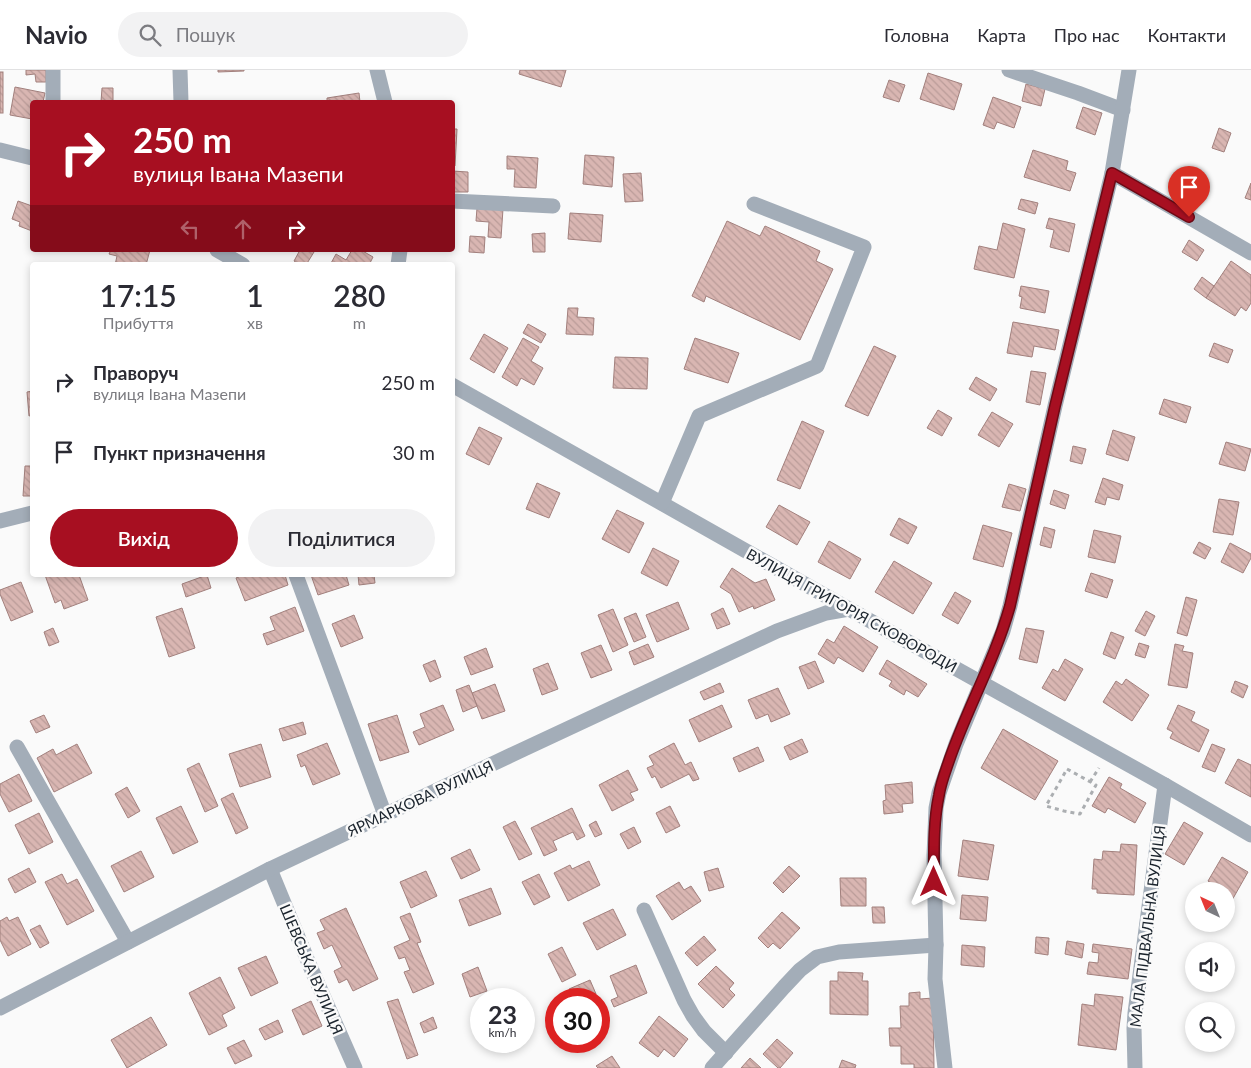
<!DOCTYPE html>
<html lang="uk">
<meta charset="utf-8">
<style>
:root{--surface:#fff;--page:#f2f2f3;--text:#2b2b33;--muted:#7c7c81;--line:#e1e1e2;--accent:#a70f21}
body{margin:0;font-family:Lato,sans-serif;background:var(--page);color:var(--text);height:100vh;display:flex;flex-direction:column;font-size:19px;white-space:nowrap}
*{box-sizing:border-box;margin:0}
p{font-size:16px;color:var(--muted)}
.icon{flex:none;width:28px;height:28px;fill:none;stroke:currentColor;stroke-width:2;stroke-linecap:round;stroke-linejoin:round}
.map{position:relative;flex:1;overflow:hidden}
.details{position:absolute;left:30px;top:192px;width:425px;height:315px;display:flex;flex-direction:column;background:var(--surface);border-radius:5px;box-shadow:0 2px 8px #0003}
.details>*{flex:none}
.guide{position:absolute;left:30px;top:30px;width:425px;height:152px;border-radius:5px;box-shadow:0 2px 8px #0003;background:#a70f21;color:#fff;overflow:hidden}
.needle{width:32px;rotate:317deg}
.buttons{position:absolute;left:1185px;top:812px;display:grid;gap:10px}
.buttons a{display:grid;place-items:center;width:50px;height:50px;border-radius:50%;background:var(--surface);box-shadow:0 2px 8px #0003;font-size:25px}
.speed{position:absolute;left:470px;top:918px;display:flex;gap:10px;font-size:25px;font-weight:700;text-align:center}
.speed>*{display:grid;place-content:center;width:65px;height:65px;border-radius:50%;background:var(--surface);box-shadow:0 2px 8px #0003;line-height:1}
.speed small{font-size:12px;font-weight:400}
.speed .limit{border:8px solid #d22;background:#fff;color:#111}
.pin{position:absolute;display:grid;place-items:center;width:42px;height:42px;color:#fff;margin:-51px -21px;border-radius:50% 50% 50% 0;rotate:-45deg;box-shadow:0 0 5px #0007}
.pin .icon{rotate:45deg}
.me{position:absolute;width:55px;margin:-28px;rotate:0deg;stroke-linejoin:round;filter:drop-shadow(0 0 4px #0008)}
.turn{display:flex;align-items:center;gap:18px;height:105px;padding:0 20px;font-size:22px}
.turn .icon{width:65px;height:65px;stroke-width:2.5}
.turn b{display:block;font-size:35px;line-height:42px}
.lanes{display:flex;align-items:center;height:48px;padding:0 20px;background:#0003;justify-content:center;gap:25px;direction:ltr}
.lanes .off{opacity:.35}
.eta{display:flex;justify-content:space-evenly;align-items:center;height:85px;text-align:center}
.eta b{font-size:30px;font-weight:600;line-height:35px}
.primary-button{display:flex;gap:10px;margin-top:auto;padding:10px 20px}
.primary-button a{flex:1;height:58px;border-radius:30px;background:var(--accent);color:#fff;font-size:20px;font-weight:600;line-height:58px;text-align:center}
.primary-button a+a{background:var(--page);color:var(--text)}
ul{padding:0;list-style:none}
li{display:flex;align-items:center;gap:15px;height:70px;padding:0 20px}
li div{flex:1}
li b{display:block;font-size:19px}
li em{font-style:normal}
header{display:flex;align-items:center;gap:30px;box-sizing:border-box;height:70px;padding:0 25px;background:var(--surface);border-bottom:1px solid var(--line)}
header strong{font-size:24px}
nav{display:flex;gap:28px;margin-inline-start:auto;font-size:18px}
.search{width:350px;height:45px;background:var(--page);display:flex;align-items:center;gap:12px;box-sizing:border-box;padding:0 18px;border-radius:28px;color:var(--muted);font-size:19px}
.map>svg:first-child{display:block}
</style>
<header>
<strong>Navio</strong>
<div class="search"><svg class="icon" aria-label="search" viewBox="0 0 24 24"><circle cx="10" cy="10" r="6"/><path d="M15 15l6 6"/></svg>Пошук</div>
<nav><a>Головна</a><a>Карта</a><a>Про нас</a><a>Контакти</a></nav>
</header>
<div class="map">
<svg width="1251" height="998" viewBox="0 0 1251 998">
<defs>
<pattern id="building-back-hatch" width="6" height="6" patternUnits="userSpaceOnUse" patternTransform="scale(1.25)"><rect width="6" height="6" fill="#d9b6b2"/><path d="M-1 5l2 2M0 0l6 6M5-1l2 2" fill="none" stroke="#ba9c99"/></pattern>
</defs>
<rect width="100%" height="100%" fill="#fafafa"/>
<g fill="url(#building-back-hatch)" stroke="#a2807d">
<path d="M26 0H46V12H36L35 4 26 5Z"/>
<path d="M218 0H244V1L218 2Z"/>
<path d="M520 0H566L561 17 519 4Z"/>
<rect x="0" y="2" width="3" height="41"/>
<path d="M928 3 962 14 954 40 920 29Z"/>
<path d="M889 10 905 15 899 32 883 27Z"/>
<path d="M1026 14 1045 19 1041 36 1022 31Z"/>
<path d="M15 17 45 23 43 32H32V49L10 45Z"/>
<path d="M102 18H113V32H101Z"/>
<path d="M359 23 360 32H327V28Z"/>
<path d="M993 27 1021 37 1014 58 997 52 994 59 983 55Z"/>
<path d="M1083 37 1102 43 1095 65 1076 58Z"/>
<path d="M1219 58 1231 63 1224 82 1212 78Z"/>
<path d="M452 59H457L455 96H452Z"/>
<path d="M1033 80 1068 91 1066 100 1076 103 1070 121 1024 107Z"/>
<path d="M585 85 614 87 612 117 583 114Z"/>
<path d="M507 86 538 88 536 118 514 117 515 99H507Z"/>
<path d="M452 101 468 102V122H452Z"/>
<path d="M641 103 643 131 625 132 623 104Z"/>
<path d="M1251 113V130L1245 128Z"/>
<path d="M1021 129 1038 133 1035 144 1018 139Z"/>
<path d="M18 131 32 136V161L19 156 20 152 12 149Z"/>
<path d="M477 138 503 139 501 168 488 167 489 152 476 151Z"/>
<path d="M570 143 603 145 601 172 568 169Z"/>
<path d="M1049 148 1075 154 1069 182 1050 177 1054 160 1046 158Z"/>
<path d="M727 151 760 166 765 156 820 181 816 191 833 199 800 270 706 226 704 232 692 226Z"/>
<path d="M1003 153 1025 159 1014 208 974 199 979 176 997 180Z"/>
<path d="M545 163V182H533L532 164Z"/>
<path d="M470 166 485 167 484 183 469 182Z"/>
<path d="M1189 170 1204 180 1197 191 1182 182Z"/>
<path d="M111 180H150L146 195H115L117 186 109 184Z"/>
<path d="M300 180H310L314 182 306 195H300L294 191Z"/>
<path d="M352 180H361L373 187 369 195H330L336 184 346 190Z"/>
<path d="M1231 191 1251 205V233L1246 241 1241 237 1235 246 1206 228Z"/>
<path d="M1202 207 1214 216 1206 228 1194 219Z"/>
<path d="M1021 216 1049 221 1045 243 1020 238 1022 227 1019 226Z"/>
<path d="M568 238H578L577 247 594 248 593 265 566 264Z"/>
<path d="M1013 252 1059 260 1055 280 1034 276 1032 287 1007 283Z"/>
<path d="M528 254 546 264 541 273 523 263Z"/>
<path d="M484 264 508 278 494 303 470 289Z"/>
<path d="M523 268 539 277 531 291 543 298 534 315 521 308 517 316 502 307Z"/>
<path d="M695 268 739 283 728 313 684 299Z"/>
<path d="M1214 273 1233 280 1228 293 1209 286Z"/>
<path d="M874 276 896 286 868 346 845 336Z"/>
<path d="M615 287 648 288 647 319 613 318Z"/>
<path d="M1031 301 1046 303 1040 335 1026 332Z"/>
<path d="M976 307 997 319 990 331 969 319Z"/>
<path d="M32 321V345L29 346 27 322Z"/>
<path d="M1164 329 1191 337 1186 353 1159 344Z"/>
<path d="M938 340 952 348 942 366 927 358Z"/>
<path d="M992 342 1013 354 999 377 978 365Z"/>
<path d="M802 351 824 361 800 419 777 410Z"/>
<path d="M479 357 502 368 489 395 466 384Z"/>
<path d="M1113 360 1135 367 1128 391 1106 384Z"/>
<path d="M1226 372 1251 379 1245 401 1219 394Z"/>
<path d="M1073 376 1086 379 1082 394 1070 391Z"/>
<path d="M25 396H32V426H23Z"/>
<path d="M1103 408 1123 415 1119 430 1107 427 1105 435 1095 432Z"/>
<path d="M537 413 560 423 549 448 526 439Z"/>
<path d="M1009 414 1026 419 1020 441 1002 437Z"/>
<path d="M1054 420 1069 425 1065 439 1050 434Z"/>
<path d="M1219 429 1239 432 1233 465 1213 462Z"/>
<path d="M779 435 810 452 797 475 766 457Z"/>
<path d="M617 440 644 453 629 483 602 469Z"/>
<path d="M899 448 917 457 908 474 890 465Z"/>
<path d="M983 455 1012 463 1003 497 973 489Z"/>
<path d="M1044 457 1055 460 1051 478 1040 475Z"/>
<path d="M1094 460 1121 466 1115 493 1088 487Z"/>
<path d="M829 471 861 489 850 509 818 492Z"/>
<path d="M1199 472 1211 478 1205 489 1193 483Z"/>
<path d="M1230 473 1251 484V488L1243 503 1221 492Z"/>
<path d="M653 478 679 491 667 516 641 503Z"/>
<path d="M894 491 932 513 913 544 875 522Z"/>
<path d="M732 498 755 513 766 509 775 530 754 539 753 536 739 542 731 524 720 517Z"/>
<path d="M1091 503 1113 510 1107 528 1085 521Z"/>
<path d="M45 505H79L88 530 64 539 61 530 55 533Z"/>
<path d="M207 505 211 518 186 527 182 514Z"/>
<path d="M243 505H285L288 515 245 531 236 508Z"/>
<path d="M311 505H346L349 515 318 525Z"/>
<path d="M358 505H374L375 513 359 515Z"/>
<path d="M21 512 33 542 11 551 0 524V520Z"/>
<path d="M955 522 971 531 958 554 942 545Z"/>
<path d="M1186 527 1197 530 1187 566 1177 563Z"/>
<path d="M678 532 689 559 657 572 646 545Z"/>
<path d="M295 537 304 561 267 575 263 564 275 560 270 547Z"/>
<path d="M182 538 195 578 169 587 156 547Z"/>
<path d="M723 538 730 554 717 559 711 544Z"/>
<path d="M613 539 628 575 613 582 598 545Z"/>
<path d="M1146 541 1155 546 1145 566 1135 561Z"/>
<path d="M636 543 646 567 634 572 624 548Z"/>
<path d="M354 545 363 568 341 577 332 554Z"/>
<path d="M844 556 878 577 863 602 838 587 834 594 818 584 827 569 834 573Z"/>
<path d="M53 558 59 572 49 576 44 562Z"/>
<path d="M1026 558 1044 561 1037 593 1019 589Z"/>
<path d="M1111 562 1124 567 1115 589 1103 584Z"/>
<path d="M1139 573 1149 576 1145 588 1135 585Z"/>
<path d="M648 574 654 587 634 595 629 582Z"/>
<path d="M1175 574 1184 576 1182 581 1193 583 1187 618 1168 615Z"/>
<path d="M601 575 612 600 591 608 581 583Z"/>
<path d="M486 578 493 597 471 605 464 587Z"/>
<path d="M1065 589 1083 599 1065 631 1042 618 1053 599 1058 602Z"/>
<path d="M435 590 441 607 430 612 423 595Z"/>
<path d="M887 590 927 614 918 627 906 620 904 625 889 616 892 611 879 604Z"/>
<path d="M815 591 824 612 808 619 799 597Z"/>
<path d="M548 593 558 619 542 625 533 599Z"/>
<path d="M1126 609 1149 625 1132 651 1103 632 1116 611 1122 615Z"/>
<path d="M1235 611 1248 616 1243 628 1231 622Z"/>
<path d="M720 613 724 622 704 630 700 622Z"/>
<path d="M495 614 505 641 482 649 472 623Z"/>
<path d="M469 615 477 636 463 642 456 620Z"/>
<path d="M778 618 790 644 771 652 768 644 756 649 748 630Z"/>
<path d="M443 635 454 660 419 675 413 662 425 657 420 644Z"/>
<path d="M722 635 732 657 699 672 689 650Z"/>
<path d="M1178 635 1195 642 1191 651 1209 660 1199 682 1170 668 1173 662 1167 659Z"/>
<path d="M44 645 50 657 36 663 30 651Z"/>
<path d="M397 645 409 682 380 691 368 654Z"/>
<path d="M303 652 306 664 283 671 279 659Z"/>
<path d="M1003 659 1058 691 1035 730 981 698Z"/>
<path d="M802 669 808 682 790 690 784 677Z"/>
<path d="M327 673 340 704 313 715 305 695 301 697 297 685Z"/>
<path d="M674 673 685 695 691 692 699 709 693 711 689 704 661 718 655 706 652 708 647 698 654 695 649 686Z"/>
<path d="M77 674 92 703 54 722 37 688 53 679 56 685Z"/>
<path d="M261 674 271 707 240 717 229 684Z"/>
<path d="M1212 674 1225 679 1215 702 1202 697Z"/>
<path d="M758 677 764 691 739 702 733 688Z"/>
<path d="M1238 689 1251 695V727L1225 713Z"/>
<path d="M199 693 218 736 205 742 187 699Z"/>
<path d="M628 700 638 720 630 723 634 730 612 741 599 715Z"/>
<path d="M19 704 32 731 9 742 0 724V714Z"/>
<path d="M1109 707 1122 714 1120 718 1146 733 1135 753 1108 738 1105 743 1092 736Z"/>
<path d="M912 712 913 733 902 734 903 742 884 744 883 731 886 730 885 715Z"/>
<path d="M127 717 140 741 128 748 115 724Z"/>
<path d="M233 723 248 758 236 764 221 729Z"/>
<path d="M181 736 198 772 173 784 156 748Z"/>
<path d="M670 736 680 756 666 763 656 743Z"/>
<path d="M572 738 585 766 577 770 573 762 553 771 557 780 544 786 531 758Z"/>
<path d="M39 743 53 772 29 784 15 755Z"/>
<path d="M515 751 532 784 519 790 503 757Z"/>
<path d="M596 751 602 764 595 767 589 755Z"/>
<path d="M1184 752 1203 763 1184 795 1165 784Z"/>
<path d="M634 757 641 772 628 779 620 764Z"/>
<path d="M963 770 994 775 988 810 958 806Z"/>
<path d="M1121 774 1137 775 1134 825 1097 823V819H1092L1094 789 1102 790 1103 781 1120 782Z"/>
<path d="M470 779 480 800 461 809 451 788Z"/>
<path d="M141 781 154 807 124 822 111 796Z"/>
<path d="M1222 787 1248 802 1227 839 1226 838V821H1208L1212 814 1208 811Z"/>
<path d="M589 791 600 815 568 831 554 803 570 795 572 799Z"/>
<path d="M789 796 800 806 783 823 773 813Z"/>
<path d="M29 798 36 812 15 823 8 809Z"/>
<path d="M718 798 724 817 709 821 704 802Z"/>
<path d="M426 801 437 826 411 838 400 812Z"/>
<path d="M62 804 67 814 77 809 94 841 67 855 45 812Z"/>
<path d="M539 804 550 827 534 835 522 812Z"/>
<path d="M840 808H866V836H841Z"/>
<path d="M679 812 684 820 691 816 701 831 672 850 656 826Z"/>
<path d="M491 818 501 844 469 856 459 830Z"/>
<path d="M962 825 988 827 986 851 960 849Z"/>
<path d="M872 837H884L885 853H873Z"/>
<path d="M346 838 378 909 353 921 347 909 339 913 334 901 342 897 332 875 324 879 317 863 325 860 320 850Z"/>
<path d="M613 839 626 865 597 880 583 853Z"/>
<path d="M782 842 800 858 780 879 773 873 768 878 758 868Z"/>
<path d="M410 843 421 872 417 873 434 914 413 923 404 902 410 900 405 887 399 889 394 877 410 870 400 847Z"/>
<path d="M7 847 9 851 18 847 31 874 8 886 0 870V851Z"/>
<path d="M40 855 49 873 40 878 30 860Z"/>
<path d="M704 866 716 880 697 896 685 883Z"/>
<path d="M1036 867 1049 868 1048 885 1035 883Z"/>
<path d="M1067 871 1084 874 1082 888 1065 884Z"/>
<path d="M1093 874 1132 879 1128 909 1087 904 1089 892 1098 893 1099 883 1092 882Z"/>
<path d="M962 875 985 877 984 897 961 895Z"/>
<path d="M562 877 576 905 562 912 548 884Z"/>
<path d="M266 886 278 913 251 926 238 898Z"/>
<path d="M636 895 647 923 614 937 611 930 618 927 610 906Z"/>
<path d="M716 896 734 913 729 919 735 925 723 938 698 914Z"/>
<path d="M478 897 487 921 470 927 462 904Z"/>
<path d="M838 902 863 903 862 911H868V945L830 944V911H838Z"/>
<path d="M220 907 235 938 222 945 227 956 209 965 189 923Z"/>
<path d="M590 910 596 924 586 929H573L569 919Z"/>
<path d="M920 922V929L933 928 934 998H914V994H901V976H890L889 958H901L900 936H909V923Z"/>
<path d="M1095 924 1123 927 1116 980 1078 975 1082 934 1094 936Z"/>
<path d="M398 929 418 985 407 989 387 932Z"/>
<path d="M311 931 322 956 303 965 292 940Z"/>
<path d="M659 946 688 969 674 987 664 979 658 987 639 973Z"/>
<path d="M151 947 167 975 127 998 111 970Z"/>
<path d="M433 947 437 958 424 963 420 953Z"/>
<path d="M278 950 283 962 265 970 259 959Z"/>
<path d="M777 969 793 983 780 998H778L763 984Z"/>
<path d="M244 970 252 986 235 994 227 978Z"/>
<path d="M612 986 620 998H598L596 996Z"/>
<path d="M750 988 761 998H741Z"/>
<path d="M842 990 856 995 855 998H839Z"/>
</g>
<g fill="none" stroke-linecap="round" stroke-linejoin="round">
<g stroke="#abaeb1" stroke-width="3" stroke-dasharray="4 4" stroke-linecap="butt">
<path d="M1067 699 1096 715 1080 744 1064 741 1046 736Z"/>
<path d="M1090 712 1099 698"/>
</g>
<g stroke="#a3adb8" stroke-width="15">
<path d="M53 0V32"/>
<path d="M180 0 181 32"/>
<path d="M377 0 385 32"/>
<path d="M1009 0 1078 23 1123 40"/>
<path d="M0 80 32 88"/>
<path d="M1112 103 1251 183"/>
<path d="M452 131 553 136"/>
<path d="M217 180 243 195"/>
<path d="M398 195 400 180"/>
<path d="M452 315 849 539 1165 715 1251 765"/>
<path d="M662 433 699 346 817 296 864 177 754 134"/>
<path d="M0 451 32 443"/>
<path d="M296 505 385 745"/>
<path d="M17 677 128 872"/>
<path d="M270 799 310 896 355 998"/>
<path d="M644 840 684 930 693 946 704 961 726 983"/>
<path d="M0 938 270 799 522 680 777 561 826 543 849 539"/>
<path d="M712 998 784 917 800 900 817 887 839 882 936 875"/>
<path d="M945 998 935 909 936 875 934 785 936 738 939 723 956 674 1003 561 1010 536 1055 336 1112 103 1129 0"/>
<path d="M1135 998 1134 958 1135 943 1165 715"/>
</g>
</g>
<g fill="none" stroke-linecap="round" stroke-linejoin="round">
<g stroke="#6d0a15" stroke-width="12">
<path id="route" d="M934 812C934 783 933 753 939 725 941 712 946 700 950 688 968 637 995 589 1010 536L1055 336 1112 103 1189 147"/>
</g>
<use href="#route" stroke="#a70f21" stroke-width="9"/>
</g>
<g text-anchor="middle" dominant-baseline="central" stroke-width="5" stroke-linejoin="round" paint-order="stroke">
<g font-size="15" fill="#1b242d" stroke="#fafafa">
<text transform="translate(852 540) rotate(29)">ВУЛИЦЯ ГРИГОРІЯ СКОВОРОДИ</text>
<text transform="translate(420 728) rotate(-25)">ЯРМАРКОВА ВУЛИЦЯ</text>
<text transform="translate(1147 856) rotate(-83)">МАЛА ПІДВАЛЬНА ВУЛИЦЯ</text>
<text transform="translate(312 899) rotate(67)">ШЕВСЬКА ВУЛИЦЯ</text>
</g>
</g>
</svg>
<div class="buttons">
<a><svg class="needle" viewBox="-14 -14 28 28"><path d="M0-13l5 13h-10z" fill="#e53935"/><path d="M0 13l5-13h-10z" fill="#7c7c81"/></svg></a>
<a><svg class="icon" aria-label="sound" viewBox="0 0 24 24"><path d="M4 9h4l5-4v14l-5-4H4zM17 9q2 3 0 6"/></svg></a>
<a><svg class="icon" aria-label="search" viewBox="0 0 24 24"><circle cx="10" cy="10" r="6"/><path d="M15 15l6 6"/></svg></a>
</div>
<div class="speed"><div>23<small>km/h</small></div><div class="limit">30</div></div>
<div class="pin" style="left:1189px;top:147px;background:#d93025"><svg class="icon" aria-label="arrive" viewBox="0 0 24 24"><path d="M6 21V4h12l-3 4 3 4H6"/></svg></div>
<svg class="me" style="left:934px;top:812px" viewBox="-20 -20 40 40"><path d="M0-17L14 15 0 8-14 15z" fill="#a70f21" stroke="#fff" stroke-width="4"/></svg>
<div class="guide">
<div class="turn"><svg class="icon" aria-label="right" viewBox="0 0 24 24"><path d="M7 20v-9h11M14 6l5 5-5 5"/></svg><div><b>250 m</b>вулиця Івана Мазепи</div></div>
<div class="lanes"><svg class="icon off" aria-label="left" viewBox="0 0 24 24"><path d="M17 20v-9H6M10 6l-5 5 5 5"/></svg><svg class="icon off" aria-label="ahead" viewBox="0 0 24 24"><path d="M12 20V5M6 11l6-6 6 6"/></svg><svg class="icon" aria-label="right" viewBox="0 0 24 24"><path d="M7 20v-9h11M14 6l5 5-5 5"/></svg></div>
</div>
<section class="details">
<div class="eta">
<div><b>17:15</b><p>Прибуття</p></div>
<div><b>1</b><p>хв</p></div>
<div><b>280</b><p>m</p></div>
</div>
<ul>
<li><svg class="icon" aria-label="right" viewBox="0 0 24 24"><path d="M7 20v-9h11M14 6l5 5-5 5"/></svg><div><b>Праворуч</b><p>вулиця Івана Мазепи</p></div><em>250 m</em></li>
<li><svg class="icon" aria-label="arrive" viewBox="0 0 24 24"><path d="M6 21V4h12l-3 4 3 4H6"/></svg><div><b>Пункт призначення</b></div><em>30 m</em></li>
</ul>
<div class="primary-button"><a>Вихід</a><a>Поділитися</a></div>
</section>
</div>
